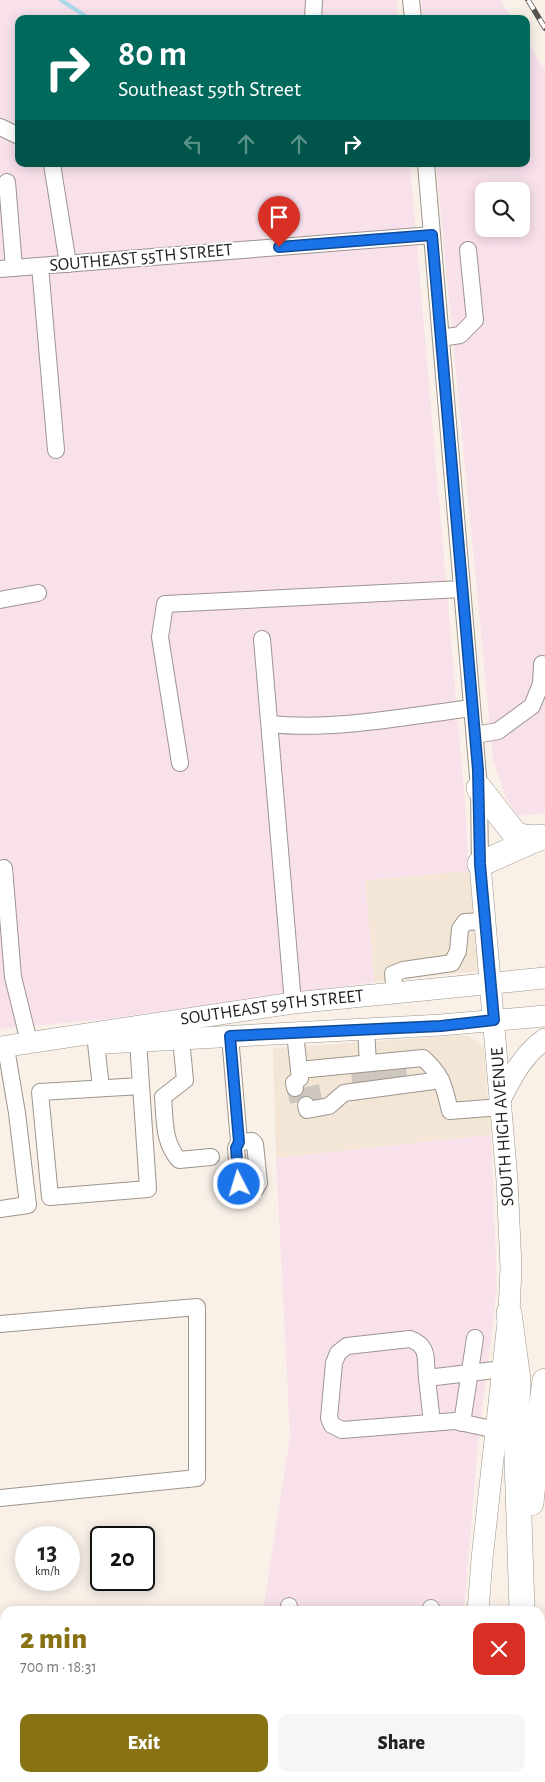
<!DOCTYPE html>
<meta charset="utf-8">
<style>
:root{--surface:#fff;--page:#f6f6f6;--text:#222;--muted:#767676;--accent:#887214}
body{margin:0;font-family:"Alegreya Sans",sans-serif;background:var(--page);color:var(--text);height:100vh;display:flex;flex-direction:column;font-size:19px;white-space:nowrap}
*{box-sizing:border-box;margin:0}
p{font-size:16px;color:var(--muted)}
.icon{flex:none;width:28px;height:28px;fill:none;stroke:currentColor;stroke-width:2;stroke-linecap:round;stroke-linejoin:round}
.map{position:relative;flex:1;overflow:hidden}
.panel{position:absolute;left:0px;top:1606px;width:545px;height:176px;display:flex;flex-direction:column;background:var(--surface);border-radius:15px 15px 0 0;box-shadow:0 2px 12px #0003}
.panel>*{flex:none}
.guide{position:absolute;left:15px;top:15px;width:515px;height:152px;border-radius:10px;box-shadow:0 2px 12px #0003;background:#00695c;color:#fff;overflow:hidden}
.fabs{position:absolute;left:475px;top:182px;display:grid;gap:10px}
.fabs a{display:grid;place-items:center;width:55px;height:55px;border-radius:10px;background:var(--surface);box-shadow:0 2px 12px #0003;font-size:25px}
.speed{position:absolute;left:15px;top:1526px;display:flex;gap:10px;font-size:25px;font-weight:700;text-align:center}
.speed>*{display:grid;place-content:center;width:65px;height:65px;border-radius:50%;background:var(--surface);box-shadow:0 2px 12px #0003;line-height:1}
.speed small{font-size:12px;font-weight:400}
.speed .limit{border:2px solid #111;border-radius:8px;background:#fff;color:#111}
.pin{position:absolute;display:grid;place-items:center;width:42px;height:42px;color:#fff;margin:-51px -21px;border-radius:50% 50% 50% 0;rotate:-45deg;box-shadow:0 0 5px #0007}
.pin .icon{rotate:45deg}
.me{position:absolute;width:55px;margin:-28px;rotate:355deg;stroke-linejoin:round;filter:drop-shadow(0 0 4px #0008)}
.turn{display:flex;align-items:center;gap:18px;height:105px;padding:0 20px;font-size:22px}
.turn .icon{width:65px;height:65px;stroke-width:2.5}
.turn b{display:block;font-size:35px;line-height:42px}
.lanes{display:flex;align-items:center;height:48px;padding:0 20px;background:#0003;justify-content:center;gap:25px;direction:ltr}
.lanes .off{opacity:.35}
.round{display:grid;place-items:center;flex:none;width:52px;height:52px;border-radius:10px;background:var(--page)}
.head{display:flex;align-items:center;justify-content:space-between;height:85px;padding:0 20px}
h1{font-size:30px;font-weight:800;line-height:38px;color:var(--accent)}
.action{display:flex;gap:10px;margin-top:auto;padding:10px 20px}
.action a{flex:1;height:58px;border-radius:10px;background:var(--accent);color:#fff;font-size:20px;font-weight:800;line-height:58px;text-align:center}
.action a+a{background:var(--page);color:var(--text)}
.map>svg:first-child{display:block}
</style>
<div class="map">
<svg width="545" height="1782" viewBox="0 0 545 1782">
<rect width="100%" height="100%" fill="#f9f1e8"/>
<g fill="#f3e6d6">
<path d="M469 871 480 971 374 982 365 880Z"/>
<path d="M467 1035 484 1047 491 1135 276 1158 273 1048Z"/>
</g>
<g fill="#f9e1ec" fill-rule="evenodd">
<path d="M0 0H397L398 19H19V164H410L464 790 469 871 365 880 374 982 106 1019 0 1029Z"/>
<path d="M421 0H500L512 19H423Z"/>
<path d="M526 40 545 70V813L518 816 505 796 493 759 436 164H526ZM484 191H521V229H484Z"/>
<path d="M491 1135 497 1288 478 1442 464 1611H263L290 1436 276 1158Z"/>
<path d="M237 1778H451V1782H236Z"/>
</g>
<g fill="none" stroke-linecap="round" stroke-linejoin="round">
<path stroke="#aadaea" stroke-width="4" d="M61 0 90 19"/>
<g stroke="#cec7bf" stroke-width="16" stroke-dasharray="16 8" stroke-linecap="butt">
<path d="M398 1066 399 1079"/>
<path d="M385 1067 387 1081"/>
<path d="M370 1068 372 1082"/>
<path d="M359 1070 360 1083"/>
<path d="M311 1086 314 1100"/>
<path d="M295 1088 298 1102"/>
</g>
<g stroke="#9d958c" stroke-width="18">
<g id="minor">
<path d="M411 0 413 19"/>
<path d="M313 19 314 0"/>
<path d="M0 127 19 136"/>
<path d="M52 164 68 264"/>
<path d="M426 164 479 788 480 864"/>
<path d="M7 182 14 268"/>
<path d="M40 266 56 450"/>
<path d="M0 269 432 235"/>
<path d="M441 338 460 335 475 320 468 250"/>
<path d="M0 600 38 593"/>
<path d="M262 639 293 1003"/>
<path d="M270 724C334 731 408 716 472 708"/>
<path d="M475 735 498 731 532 706 541 684 542 664"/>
<path d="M180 763 160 637 165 604 462 589"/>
<path d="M4 868 13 977 29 1042"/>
<path d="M395 992 393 974 403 970 452 963 458 951 460 929 465 922 485 921"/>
<path d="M366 1029 368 1063"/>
<path d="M295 1033 299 1070 423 1058C443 1076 444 1086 450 1111L501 1107"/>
<path d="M230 1036 239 1142 236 1148 239 1184 244 1189 256 1188 259 1183 255 1144 252 1141 239 1142"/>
<path d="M181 1039 185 1080 163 1097C165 1120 163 1142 179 1160L211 1157"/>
<path d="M138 1041 148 1189 50 1197 40 1092 141 1086"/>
<path d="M96 1043 101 1088"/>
<path d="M295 1088 294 1083 300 1078 299 1070"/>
<path d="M306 1105 307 1110 329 1106 344 1093 441 1080"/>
<path d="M0 1209 28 1205 17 1113 6 1048"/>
<path d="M0 1324 197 1307V1478L0 1498"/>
<path d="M427 1378 432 1423"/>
<path d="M462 1423 475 1338"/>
<path d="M496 1430 455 1421 342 1430 332 1425 329 1418 334 1363 338 1353 347 1346 410 1339C430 1346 425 1360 427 1378L503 1369"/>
<path d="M431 1608V1611"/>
<path d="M289 1611V1606"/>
<path d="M0 1671H5"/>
<path d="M144 1778V1782"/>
</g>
</g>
<g stroke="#9d958c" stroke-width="22">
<g id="major">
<path d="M106 1043 441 1025 545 1016"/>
<path id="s1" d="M0 1047 293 1003 545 978"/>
<path d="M501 1098C513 1074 524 1054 545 1039"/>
<path d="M478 1611 482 1559 509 1313 511 1267 507 1180 480 864"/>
<path d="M467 1782V1778"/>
</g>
</g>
<g stroke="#9d958c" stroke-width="26">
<g id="highway">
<path d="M479 788 515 834 524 837 539 838"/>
<path d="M480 864 541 837"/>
<path d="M509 1313 518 1380 516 1428 522 1609"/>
<path d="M531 1503 538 1432 545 1381"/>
<path d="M513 1782 514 1778"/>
</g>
</g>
<use href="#minor" stroke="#fff" stroke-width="16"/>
<use href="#major" stroke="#fff" stroke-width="21"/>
<use href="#highway" stroke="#fff" stroke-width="25"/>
<g stroke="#57534e" stroke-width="5.5">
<path id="rail" d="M528 0 545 28"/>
</g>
<use href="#rail" stroke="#fff" stroke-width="4" stroke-dasharray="11" stroke-linecap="butt"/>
</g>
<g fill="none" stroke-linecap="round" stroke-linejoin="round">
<g stroke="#114b97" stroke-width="12">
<path id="route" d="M239 1184 236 1148 239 1142 230 1036 441 1026 494 1020 480 864 478 770 432 235 279 247"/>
</g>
<use href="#route" stroke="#1a73e8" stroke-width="9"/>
</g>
<g text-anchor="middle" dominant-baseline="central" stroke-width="4" stroke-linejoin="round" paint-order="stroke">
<g font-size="18" fill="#211e1b" stroke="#fff">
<text transform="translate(141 258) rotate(-5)">SOUTHEAST 55TH STREET</text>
<text stroke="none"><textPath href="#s1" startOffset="275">SOUTHEAST 59TH STREET</textPath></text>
<text transform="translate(503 1127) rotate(-94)">SOUTH HIGH AVENUE</text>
</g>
</g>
</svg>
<div class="fabs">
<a><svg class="icon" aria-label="search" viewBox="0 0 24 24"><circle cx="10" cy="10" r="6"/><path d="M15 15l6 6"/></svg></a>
</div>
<div class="speed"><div>13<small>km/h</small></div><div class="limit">20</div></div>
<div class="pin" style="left:279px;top:247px;background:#d93025"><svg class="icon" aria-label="arrive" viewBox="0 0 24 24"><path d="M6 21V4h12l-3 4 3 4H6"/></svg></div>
<svg class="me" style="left:239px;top:1184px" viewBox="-20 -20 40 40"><circle r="17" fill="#1a73e8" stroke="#fff" stroke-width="3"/><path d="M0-11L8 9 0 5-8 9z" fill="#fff"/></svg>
<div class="guide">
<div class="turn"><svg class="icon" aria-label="right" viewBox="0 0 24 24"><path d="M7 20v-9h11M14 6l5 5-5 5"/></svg><div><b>80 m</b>Southeast 59th Street</div></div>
<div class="lanes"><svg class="icon off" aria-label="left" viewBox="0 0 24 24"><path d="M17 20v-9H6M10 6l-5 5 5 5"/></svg><svg class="icon off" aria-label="ahead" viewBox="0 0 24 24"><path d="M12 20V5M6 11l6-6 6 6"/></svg><svg class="icon off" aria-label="ahead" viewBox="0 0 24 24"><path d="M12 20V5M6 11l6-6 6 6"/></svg><svg class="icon" aria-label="right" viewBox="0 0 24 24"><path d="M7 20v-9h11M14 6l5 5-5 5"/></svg></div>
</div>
<section class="panel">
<div class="head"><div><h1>2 min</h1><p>700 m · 18:31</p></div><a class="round" style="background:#d93025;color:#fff"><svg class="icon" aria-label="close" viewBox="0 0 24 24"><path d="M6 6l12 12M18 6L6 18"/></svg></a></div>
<div class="action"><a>Exit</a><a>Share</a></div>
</section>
</div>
